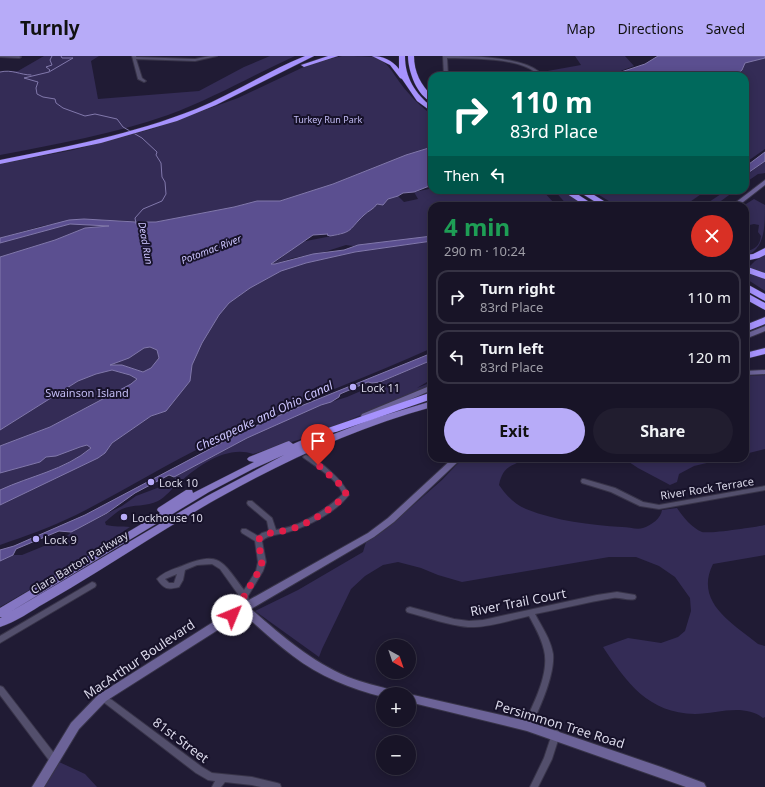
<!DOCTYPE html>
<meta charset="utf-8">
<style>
:root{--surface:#181427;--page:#211d2f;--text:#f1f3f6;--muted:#9f9ea7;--line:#363344;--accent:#b7abf8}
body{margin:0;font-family:"Noto Sans",sans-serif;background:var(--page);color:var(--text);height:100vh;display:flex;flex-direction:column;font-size:15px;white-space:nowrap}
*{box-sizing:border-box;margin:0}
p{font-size:13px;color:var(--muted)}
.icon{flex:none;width:22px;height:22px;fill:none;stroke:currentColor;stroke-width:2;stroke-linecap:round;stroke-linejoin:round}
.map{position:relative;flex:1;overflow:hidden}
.drawer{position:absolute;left:428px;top:146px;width:321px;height:260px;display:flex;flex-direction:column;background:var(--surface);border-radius:12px;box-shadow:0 2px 10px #0003,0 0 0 1px var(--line)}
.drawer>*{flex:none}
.banner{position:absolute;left:428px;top:16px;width:321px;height:122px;border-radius:12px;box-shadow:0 2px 10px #0003,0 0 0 1px var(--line);background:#00695c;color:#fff;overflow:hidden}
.needle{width:26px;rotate:140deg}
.buttons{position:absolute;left:376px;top:583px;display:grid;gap:8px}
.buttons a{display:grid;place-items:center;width:40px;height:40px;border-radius:50%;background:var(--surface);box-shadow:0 2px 10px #0003,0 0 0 1px var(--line);font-size:20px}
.pin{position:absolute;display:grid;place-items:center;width:34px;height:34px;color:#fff;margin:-41px -17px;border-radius:50% 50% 50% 0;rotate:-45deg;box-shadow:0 0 4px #0007}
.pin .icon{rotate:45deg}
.me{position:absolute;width:44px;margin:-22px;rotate:45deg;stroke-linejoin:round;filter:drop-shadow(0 0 3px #0008)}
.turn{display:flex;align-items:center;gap:14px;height:84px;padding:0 16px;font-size:18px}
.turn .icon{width:52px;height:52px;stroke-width:2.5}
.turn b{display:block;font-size:28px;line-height:34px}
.then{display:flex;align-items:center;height:38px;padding:0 16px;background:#0003;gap:8px;font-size:15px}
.round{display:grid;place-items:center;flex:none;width:42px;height:42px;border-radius:21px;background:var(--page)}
.headline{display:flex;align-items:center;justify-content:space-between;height:68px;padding:0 16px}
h1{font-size:24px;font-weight:700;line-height:30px;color:#1e9e55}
.primary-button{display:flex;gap:8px;margin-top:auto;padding:8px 16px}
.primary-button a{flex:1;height:46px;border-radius:24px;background:var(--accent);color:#111;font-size:16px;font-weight:700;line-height:46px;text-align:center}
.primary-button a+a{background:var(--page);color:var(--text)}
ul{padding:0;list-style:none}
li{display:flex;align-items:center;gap:12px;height:54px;margin:0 8px 6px;padding:0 8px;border:2px solid var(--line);border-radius:12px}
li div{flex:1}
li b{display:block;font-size:15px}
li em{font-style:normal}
header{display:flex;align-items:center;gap:24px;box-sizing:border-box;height:56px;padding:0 20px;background:var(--accent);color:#111}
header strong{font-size:19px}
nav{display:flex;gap:22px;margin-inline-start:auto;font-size:14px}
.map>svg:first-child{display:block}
</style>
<header>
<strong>Turnly</strong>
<nav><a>Map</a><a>Directions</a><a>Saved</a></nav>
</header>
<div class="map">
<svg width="765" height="731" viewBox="0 0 765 731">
<rect width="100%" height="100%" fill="#201b34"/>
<g fill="#342c56">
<path d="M44 0H99L91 5 98 43 199 35 244 11 270 0H295C253 19 212 43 168 59 114 78 57 88 0 99V16L18 15Z"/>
<path d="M342 0C352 0 364 0 373 1 389 6 392 16 401 28 409 39 421 51 432 59V91L406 99 333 128 280 145 248 147 234 151 156 166 84 163 42 170 0 182V108L73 94 152 73 238 42 310 8Z"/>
<path d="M575 0H625L634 10 607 20H542V16L581 9Z"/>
<path d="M765 2V93L745 107V20H735L742 14 745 7Z"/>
<path d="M765 105V117L758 118 745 127V120Z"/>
<path d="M429 133 542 134 555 148 554 150H432V180L353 190 346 189 321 197 293 202 275 208H271L280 203 301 186 342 178 376 148 383 149 388 143 398 140 404 146 418 143 414 136Z"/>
<path d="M554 134H561L587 150H568Z"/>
<path d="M591 134H707L684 150H617Z"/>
<path d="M727 134H736L714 150H703Z"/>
<path d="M754 143 765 149C765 171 765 194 745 200V195C754 194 760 190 761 180L758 176 759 169 754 168 745 170V150H743Z"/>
<path d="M70 168 109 170 85 172 55 184 0 201V187Z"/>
<path d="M432 185V292C359 325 284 351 212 386 166 408 122 436 76 459 51 471 26 480 0 489V449L98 402 105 397 112 387 151 360 166 355 190 325 192 309 202 287 219 259 229 247 250 232 281 215 306 207 355 196Z"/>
<path d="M765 199V219L748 212 755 205Z"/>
<path d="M745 216 765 223V235L745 222Z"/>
<path d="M150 291 157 294 159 302 151 312 143 316 122 309H109L129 302 144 292Z"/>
<path d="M432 304V323L417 332 432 326V329L314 379 253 398C227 389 198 410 179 427 172 432 166 441 158 445 147 451 133 448 122 453 116 456 110 462 105 466L106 469C114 471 122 470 130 471L74 508 0 551V505L13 499H22L66 481 71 476 122 450 136 440 173 426 176 420 247 382 321 349 347 341Z"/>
<path d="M112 314 130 319 137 323 131 328 50 371 0 390V374L78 325 96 318Z"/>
<path d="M765 319V393L745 398V320Z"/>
<path d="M87 389 92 392C65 413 31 420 0 434V417L40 406 46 401Z"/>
<path d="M463 402H529C512 410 503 409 499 429 506 439 514 448 526 453 556 465 590 469 622 471 629 471 637 474 643 472 652 469 661 462 662 454L677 452C683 461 692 472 702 476 709 478 756 471 765 469V499L713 508C694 546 732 567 758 588L765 590V661L763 662C743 647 717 658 695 658 648 657 627 627 603 591L628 582 661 587 678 581 685 575 691 555 690 542 675 521 659 510 636 501H609L462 526 438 519 421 512 398 506 383 509 365 520 351 533 322 593 319 601 255 555 298 534 363 496 366 486 386 473 442 424Z"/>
<path d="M623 402H728L694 410 679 418 677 426 670 429 638 412Z"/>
<path d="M57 705 85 718 97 731H44Z"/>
</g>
<g fill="#5b4f90" stroke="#8178ab" fill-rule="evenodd">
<path d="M658 0H765V2L745 7 742 14 735 20H609L645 8Z"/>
<path d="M432 91V129L414 136 403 137 398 140 388 143 383 149 377 148C374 153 368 155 364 159 348 174 354 176 330 180L327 179 328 178 313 179 271 208H275L313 198 344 194 358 189 432 180V185L355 196 306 207 281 215 250 232 229 247 219 259 202 287 192 309 190 325 166 355 151 360 112 387 105 397 98 402 0 449V434C30 420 65 414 91 392L87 389 80 391 56 400 46 401 40 406 0 417V390L50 371 131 328 137 323 130 319 112 314 96 318 78 325 0 374V201L55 184 85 172 109 170 70 168 0 187V182L69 164 84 163 136 166H156L234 151 257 145H280L333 128 406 99ZM150 291 157 294 159 302 151 312 143 316 122 309H110L129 302 144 292Z"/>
<path d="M765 96V105L745 119V111Z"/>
<path d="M432 297V304L380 326 372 327 368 326 340 338 339 341 331 346 321 349 247 382 174 421 169 419 135 437 107 457 77 473 71 476 59 475 16 493 13 499 0 505V494L14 490 85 459 240 377 296 352Z"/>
</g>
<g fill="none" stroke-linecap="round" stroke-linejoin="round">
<g stroke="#8178ab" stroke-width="1">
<path d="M61 0 62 2H73L49 16 24 22 38 26 36 32 37 38 43 41 55 43 56 47 63 52 85 60 95 58 117 63 123 71 142 82 157 96 156 99 161 107 162 121 165 126 166 138 162 145 143 153 135 162 136 168"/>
<path d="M49 15 50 14 46 11 52 9 50 4 52 0"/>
<path d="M0 16C12 13 20 19 31 19"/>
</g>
<g stroke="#383449" stroke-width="2">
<g id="minor">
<path d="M0 0H19L21 1 19 2 0 1Z"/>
<path d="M132 0H136V1L195 3 210 0H217L195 5 136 3 142 22 146 25 144 26 138 23Z"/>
<path d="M443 0C469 0 517 0 538 15L539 20H535V16C515 1 472 3 447 2L448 20H444Z"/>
<path d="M306 399C321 405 343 424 349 439 336 456 309 470 288 476 279 479 269 478 262 485L266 506 263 515 248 540 249 546 246 554 243 555 240 554 239 552 241 546 240 541 220 513 212 508 197 509 185 514 183 524 179 531C167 534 164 533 157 523 163 516 174 513 182 510 220 494 222 505 244 534L256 515 258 506 255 485 242 477 241 475 242 473H246L258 480 262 477 269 475 267 465 248 449 247 447 248 445H252L272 462 276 474C302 470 323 456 343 438 336 422 318 412 304 402L303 401 304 400ZM177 518 174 527H169L165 523Z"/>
<path d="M582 423H584L615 432 643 446 659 449 765 430V434L659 453 640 450 611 436 582 427 581 425Z"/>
<path d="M92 526 95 527 96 529 95 531 0 587V580Z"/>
<path d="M617 536 635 539 636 541 635 543C628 545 620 541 613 542 587 546 561 553 535 558 542 571 551 584 553 598 555 619 539 654 530 672L527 674 524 672 523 670C533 649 550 617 544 594 541 581 535 571 529 560 511 564 486 572 468 571 448 569 429 562 410 557L407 556 406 554 407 552 410 551 454 563 469 565 483 564 597 539Z"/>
<path d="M0 630 3 631 57 701 58 704 57 707 54 708 51 707 0 639Z"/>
<path d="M102 639 112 644 202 711 212 717 252 721 277 727 280 728 281 731H261L252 729 225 726 221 731H212L215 725 208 724 196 717 106 648 99 644 98 642 99 640Z"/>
<path d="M556 674 559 675 560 678 552 703 538 731H530L544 702 553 675Z"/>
</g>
</g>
<g stroke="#383449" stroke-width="2">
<g id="secondary">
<path d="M765 124V129L738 150H731Z"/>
<path d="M765 270V275L745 283V278Z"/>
<path d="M765 314V318L745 319V315Z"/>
<path d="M432 329V334L368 362H362L361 360 362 358Z"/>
<path d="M453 402H462L394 466 374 481 251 553C281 579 310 605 348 621 363 627 379 630 395 635L396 638H383V641C351 633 319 620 293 600 275 587 260 572 243 558L106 645 79 673 44 731H32L71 667 98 639 240 549 368 477 388 462Z"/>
<path d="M408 638H409L527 665 661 711 704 727 706 731H686L527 675 409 646V638Z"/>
</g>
</g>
<g stroke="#383449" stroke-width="1">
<path id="primary" d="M432 345V351C330 379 238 428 148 484 114 505 80 527 45 547 31 555 16 566 0 571V562L2 561H0V552L160 457 157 454 158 452 186 434H192L193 437 254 406 249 405 247 403 249 401 286 386 289 385 293 388 332 371 337 374 335 376 306 389 372 363ZM284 399 207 440 10 556 209 436 253 413Z"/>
</g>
<g stroke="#383449" stroke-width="1">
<g id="motorway">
<path d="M305 0H314L216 49 177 65 101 87 0 108V104C66 91 133 78 196 53 234 37 268 15 305 0Z"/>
<path d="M328 0H338L304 11 301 9Z"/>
<path d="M372 0C383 0 392 4 399 13V0H405C405 22 415 37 432 51V56L417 45 402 23 400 22 390 9Z"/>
<path d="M408 0H414C414 16 421 29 432 40V46C417 40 408 15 408 0Z"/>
<path d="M561 134H571L591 147 587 149H584Z"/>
<path d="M576 134H586L612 150H602Z"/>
<path d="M765 192V199L759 202 745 205V199L753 198Z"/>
<path d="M745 210 765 217V223L745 216Z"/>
<path d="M745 227 765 238V245L745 234Z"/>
<path d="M745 236 765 247V254L745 243Z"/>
<path d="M765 261V268L745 276V269Z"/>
<path d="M765 292V298L745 303V297Z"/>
<path d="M432 336V343L336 376H328L326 374 328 372Z"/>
</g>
</g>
<use href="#minor" fill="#534f6c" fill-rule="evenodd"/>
<use href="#secondary" fill="#6c6398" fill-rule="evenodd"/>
<use href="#primary" fill="#8577c3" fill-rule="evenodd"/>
<use href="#motorway" fill="#a692fd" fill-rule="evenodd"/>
</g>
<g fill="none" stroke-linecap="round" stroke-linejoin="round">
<path stroke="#e11d48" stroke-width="7" stroke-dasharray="0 12.6" d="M232 559 243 552 245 546 244 540 259 515 262 506 258 484C267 475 276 477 287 474 308 469 330 454 346 439L345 433 318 409"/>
</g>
<g fill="#b7abf8" stroke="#17122a" stroke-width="1.5">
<circle cx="353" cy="331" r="4"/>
<circle cx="151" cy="426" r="4"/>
<circle cx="124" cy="461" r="4"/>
<circle cx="36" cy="483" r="4"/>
</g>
<g text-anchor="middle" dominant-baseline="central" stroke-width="4" stroke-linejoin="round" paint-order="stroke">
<g font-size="9" fill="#c2bbf3" stroke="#17122a">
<text x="328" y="63">Turkey Run Park</text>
</g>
<g font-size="10" font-style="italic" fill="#ccc4fe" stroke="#17122a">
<text transform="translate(146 187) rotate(80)">Dead Run</text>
<text transform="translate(211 193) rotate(-21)">Potomac River</text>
</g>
<g font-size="11" fill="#dbd9ea" stroke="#17122a" text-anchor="start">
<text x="361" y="331">Lock 11</text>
<text x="159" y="426">Lock 10</text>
<text x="132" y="461">Lockhouse 10</text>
<text x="44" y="483">Lock 9</text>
</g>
<g font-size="11" fill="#c2bbf3" stroke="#17122a">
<text x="87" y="336">Swainson Island</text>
</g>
<g font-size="11" fill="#dbd9ea" stroke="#17122a">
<text transform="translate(707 432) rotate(-9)">River Rock Terrace</text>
<text transform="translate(79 506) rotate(-31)">Clara Barton Parkway</text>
</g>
<g font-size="12" font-style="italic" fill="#ccc4fe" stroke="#17122a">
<text transform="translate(264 360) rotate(-25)">Chesapeake and Ohio Canal</text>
</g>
<g font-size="13" fill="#dbd9ea" stroke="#17122a">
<text transform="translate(518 546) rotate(-11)">River Trail Court</text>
<text transform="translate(139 603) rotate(-34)">MacArthur Boulevard</text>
<text transform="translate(560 668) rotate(17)">Persimmon Tree Road</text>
<text transform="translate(181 684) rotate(37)">81st Street</text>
</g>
</g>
</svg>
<div class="buttons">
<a><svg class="needle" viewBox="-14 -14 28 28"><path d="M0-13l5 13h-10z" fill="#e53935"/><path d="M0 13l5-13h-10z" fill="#9f9ea7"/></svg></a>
<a>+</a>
<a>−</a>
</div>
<div class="pin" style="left:318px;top:409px;background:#d93025"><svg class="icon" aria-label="arrive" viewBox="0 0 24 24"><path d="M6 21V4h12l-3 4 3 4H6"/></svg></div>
<svg class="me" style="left:232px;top:559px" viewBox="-20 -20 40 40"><circle r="19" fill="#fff"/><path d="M0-13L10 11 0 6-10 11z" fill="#e11d48"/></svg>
<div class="banner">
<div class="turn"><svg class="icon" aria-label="right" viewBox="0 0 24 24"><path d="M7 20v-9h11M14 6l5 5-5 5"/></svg><div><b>110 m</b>83rd Place</div></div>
<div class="then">Then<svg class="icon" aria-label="left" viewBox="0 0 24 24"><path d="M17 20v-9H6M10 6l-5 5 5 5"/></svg></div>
</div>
<section class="drawer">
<div class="headline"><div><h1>4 min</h1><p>290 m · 10:24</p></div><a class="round" style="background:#d93025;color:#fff"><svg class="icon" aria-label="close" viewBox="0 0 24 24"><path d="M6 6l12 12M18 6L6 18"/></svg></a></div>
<ul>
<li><svg class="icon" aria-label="right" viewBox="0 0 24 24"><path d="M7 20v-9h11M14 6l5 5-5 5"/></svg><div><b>Turn right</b><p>83rd Place</p></div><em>110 m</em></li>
<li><svg class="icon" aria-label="left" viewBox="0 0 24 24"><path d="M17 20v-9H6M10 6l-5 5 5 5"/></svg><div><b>Turn left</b><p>83rd Place</p></div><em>120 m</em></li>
</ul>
<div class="primary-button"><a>Exit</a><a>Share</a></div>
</section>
</div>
